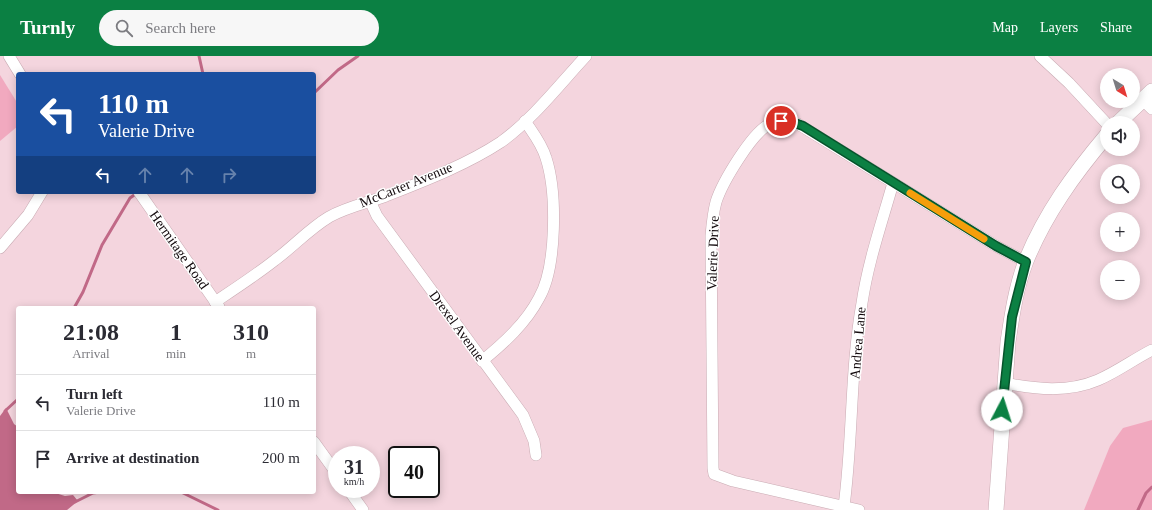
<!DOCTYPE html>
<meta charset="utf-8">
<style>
:root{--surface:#fff;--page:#f7f7f7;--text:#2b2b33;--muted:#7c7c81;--line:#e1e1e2;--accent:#0b8043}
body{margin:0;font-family:"Times New Roman",serif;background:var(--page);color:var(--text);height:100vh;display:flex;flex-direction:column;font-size:15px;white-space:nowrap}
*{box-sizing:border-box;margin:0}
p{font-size:13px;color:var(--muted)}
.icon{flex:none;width:22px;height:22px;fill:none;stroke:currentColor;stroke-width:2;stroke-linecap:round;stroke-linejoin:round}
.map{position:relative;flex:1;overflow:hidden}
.panel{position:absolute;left:16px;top:250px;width:300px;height:188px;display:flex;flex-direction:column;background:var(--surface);border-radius:4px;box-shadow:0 2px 10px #0003}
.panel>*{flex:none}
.guide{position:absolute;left:16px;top:16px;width:300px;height:122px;border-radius:4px;box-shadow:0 2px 10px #0003;background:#1a4fa0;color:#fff;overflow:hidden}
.needle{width:26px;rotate:142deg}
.buttons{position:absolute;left:1100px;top:12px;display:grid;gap:8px}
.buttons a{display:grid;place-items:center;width:40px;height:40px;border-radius:50%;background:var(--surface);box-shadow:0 2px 10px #0003;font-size:20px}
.speed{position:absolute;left:328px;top:390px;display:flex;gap:8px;font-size:20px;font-weight:700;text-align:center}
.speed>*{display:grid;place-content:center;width:52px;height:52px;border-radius:50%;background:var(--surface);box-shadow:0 2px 10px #0003;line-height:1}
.speed small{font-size:10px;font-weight:400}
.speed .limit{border:2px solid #111;border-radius:6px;background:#fff;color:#111}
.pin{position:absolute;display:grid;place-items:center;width:34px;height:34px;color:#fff;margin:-17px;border:2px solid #fff;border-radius:50%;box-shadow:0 1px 4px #0007}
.me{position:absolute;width:44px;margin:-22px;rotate:5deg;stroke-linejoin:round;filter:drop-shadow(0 0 3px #0008)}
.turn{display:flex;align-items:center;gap:14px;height:84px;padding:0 16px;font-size:18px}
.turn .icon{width:52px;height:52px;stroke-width:2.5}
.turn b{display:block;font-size:28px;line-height:34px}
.lanes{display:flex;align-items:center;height:38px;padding:0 16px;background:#0003;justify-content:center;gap:20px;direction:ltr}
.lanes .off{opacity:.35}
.eta{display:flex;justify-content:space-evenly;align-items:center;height:68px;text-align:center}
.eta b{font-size:24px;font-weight:700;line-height:28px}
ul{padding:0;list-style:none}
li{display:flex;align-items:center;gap:12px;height:56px;padding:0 16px;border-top:1px solid var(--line)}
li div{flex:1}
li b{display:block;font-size:15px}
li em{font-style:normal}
header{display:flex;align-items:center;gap:24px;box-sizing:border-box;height:56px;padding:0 20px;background:var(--accent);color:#fff}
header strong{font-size:19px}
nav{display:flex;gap:22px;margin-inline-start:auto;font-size:14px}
.search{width:280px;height:36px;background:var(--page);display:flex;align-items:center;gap:10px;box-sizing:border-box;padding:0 14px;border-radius:22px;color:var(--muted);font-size:15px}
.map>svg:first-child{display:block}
</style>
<header>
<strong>Turnly</strong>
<div class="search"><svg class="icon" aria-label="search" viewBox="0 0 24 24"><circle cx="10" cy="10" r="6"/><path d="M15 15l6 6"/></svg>Search here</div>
<nav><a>Map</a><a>Layers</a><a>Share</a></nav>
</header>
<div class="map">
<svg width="1152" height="454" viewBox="0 0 1152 454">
<rect width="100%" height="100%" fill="#f4d5de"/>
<g fill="#f1a9bf">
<path d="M0 19 18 48V70L0 85Z"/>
<path d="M1152 364V454H1084L1110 390 1123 372Z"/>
</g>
<path fill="#c16987" d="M6 352 14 368 18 371V436H52L65 440 73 439 78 445 67 454H0V360Z"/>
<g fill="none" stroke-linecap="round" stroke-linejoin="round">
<g stroke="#c16987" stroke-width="3">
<path d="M199 0 203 18"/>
<path d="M314 37 338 14 358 0"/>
<path d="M74 252 83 236 102 189 130 142 137 137"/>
<path d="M5 355 18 343"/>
<path d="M181 436 218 454"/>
<path d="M75 446 93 437 100 436"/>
<path d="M1138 454 1146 437 1152 431"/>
</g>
<g stroke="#c9abb3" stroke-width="12">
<g id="street">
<path d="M9 0 20 18"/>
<path d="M1040 0 1069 27 1107 68"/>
<path d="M1143 44 1152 53"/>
<path d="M139 136 219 251"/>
<path d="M370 145 377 160 523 359 534 385 536 399"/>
<path d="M0 192 28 159 42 136"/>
<path d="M215 246C236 232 256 219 275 204 294 190 309 173 329 161 347 151 367 147 386 140 424 125 466 109 501 86 533 63 559 29 586 0"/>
<path d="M482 305C504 287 526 267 539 242 557 211 557 136 546 102 542 88 533 77 525 65"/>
<path d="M1004 327C1035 333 1068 337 1098 324 1117 316 1134 303 1152 294"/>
<path d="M314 386 337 418"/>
<path d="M348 433 363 454"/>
<path d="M844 450C853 383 850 314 862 247 868 206 882 166 893 127"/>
<path d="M859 454 733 425 714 418 713 412 711 180C712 168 713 157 716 146 722 127 752 76 770 68 779 64 789 65 798 68L996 190 1026 206"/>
</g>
</g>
<g stroke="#c9abb3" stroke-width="16">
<g id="secondary">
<path d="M1118 67 1152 35"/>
<path d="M996 454 1008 286C1012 259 1016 231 1026 205 1045 158 1074 118 1107 79"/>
</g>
</g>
<use href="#street" stroke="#fff" stroke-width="11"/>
<use href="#secondary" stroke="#fff" stroke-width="15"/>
</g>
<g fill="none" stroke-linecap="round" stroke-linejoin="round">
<g stroke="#07532c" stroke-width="10">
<path id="route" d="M781 65 792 66 803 70 996 190 1026 206 1012 261 1002 354"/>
</g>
<use href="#route" stroke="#0b8043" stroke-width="7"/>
<path stroke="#f59e0b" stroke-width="7" d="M910 137 984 183"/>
</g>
<g text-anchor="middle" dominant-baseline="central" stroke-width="3" stroke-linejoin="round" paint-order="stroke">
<g font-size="14" fill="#12090c" stroke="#fff">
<text transform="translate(406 129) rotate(-22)">McCarter Avenue</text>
<text transform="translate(179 194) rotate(55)">Hermitage Road</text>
<text transform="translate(713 197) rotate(-88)">Valerie Drive</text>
<text transform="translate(457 270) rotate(54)">Drexel Avenue</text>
<text transform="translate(858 287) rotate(-85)">Andrea Lane</text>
</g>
</g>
</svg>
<div class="buttons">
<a><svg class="needle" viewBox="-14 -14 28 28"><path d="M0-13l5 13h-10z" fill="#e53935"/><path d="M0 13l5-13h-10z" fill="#7c7c81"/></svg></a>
<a><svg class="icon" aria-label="sound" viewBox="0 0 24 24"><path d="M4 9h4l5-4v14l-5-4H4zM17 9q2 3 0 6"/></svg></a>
<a><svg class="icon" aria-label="search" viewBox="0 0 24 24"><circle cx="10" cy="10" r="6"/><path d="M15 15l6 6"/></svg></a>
<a>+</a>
<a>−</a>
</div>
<div class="speed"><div>31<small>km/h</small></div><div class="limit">40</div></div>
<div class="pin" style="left:781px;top:65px;background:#d93025"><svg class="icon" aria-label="arrive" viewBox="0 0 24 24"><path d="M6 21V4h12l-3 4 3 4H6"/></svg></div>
<svg class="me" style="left:1002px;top:354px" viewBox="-20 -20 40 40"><circle r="19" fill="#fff"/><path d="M0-13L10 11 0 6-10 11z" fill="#0b8043"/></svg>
<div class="guide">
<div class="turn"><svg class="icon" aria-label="left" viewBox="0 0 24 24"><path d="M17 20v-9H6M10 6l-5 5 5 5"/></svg><div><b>110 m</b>Valerie Drive</div></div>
<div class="lanes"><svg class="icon" aria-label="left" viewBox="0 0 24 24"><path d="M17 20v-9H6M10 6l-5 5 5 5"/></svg><svg class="icon off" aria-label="ahead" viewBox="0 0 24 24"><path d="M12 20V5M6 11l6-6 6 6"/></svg><svg class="icon off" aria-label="ahead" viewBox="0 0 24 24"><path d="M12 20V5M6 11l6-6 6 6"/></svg><svg class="icon off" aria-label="right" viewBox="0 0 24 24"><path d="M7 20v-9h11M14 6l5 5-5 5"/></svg></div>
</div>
<section class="panel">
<div class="eta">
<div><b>21:08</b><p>Arrival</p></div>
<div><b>1</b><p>min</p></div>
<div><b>310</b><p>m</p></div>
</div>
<ul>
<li><svg class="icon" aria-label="left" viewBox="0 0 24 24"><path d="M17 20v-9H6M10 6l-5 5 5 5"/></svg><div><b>Turn left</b><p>Valerie Drive</p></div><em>110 m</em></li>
<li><svg class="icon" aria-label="arrive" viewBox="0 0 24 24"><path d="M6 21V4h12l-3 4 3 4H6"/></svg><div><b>Arrive at destination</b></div><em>200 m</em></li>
</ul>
</section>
</div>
